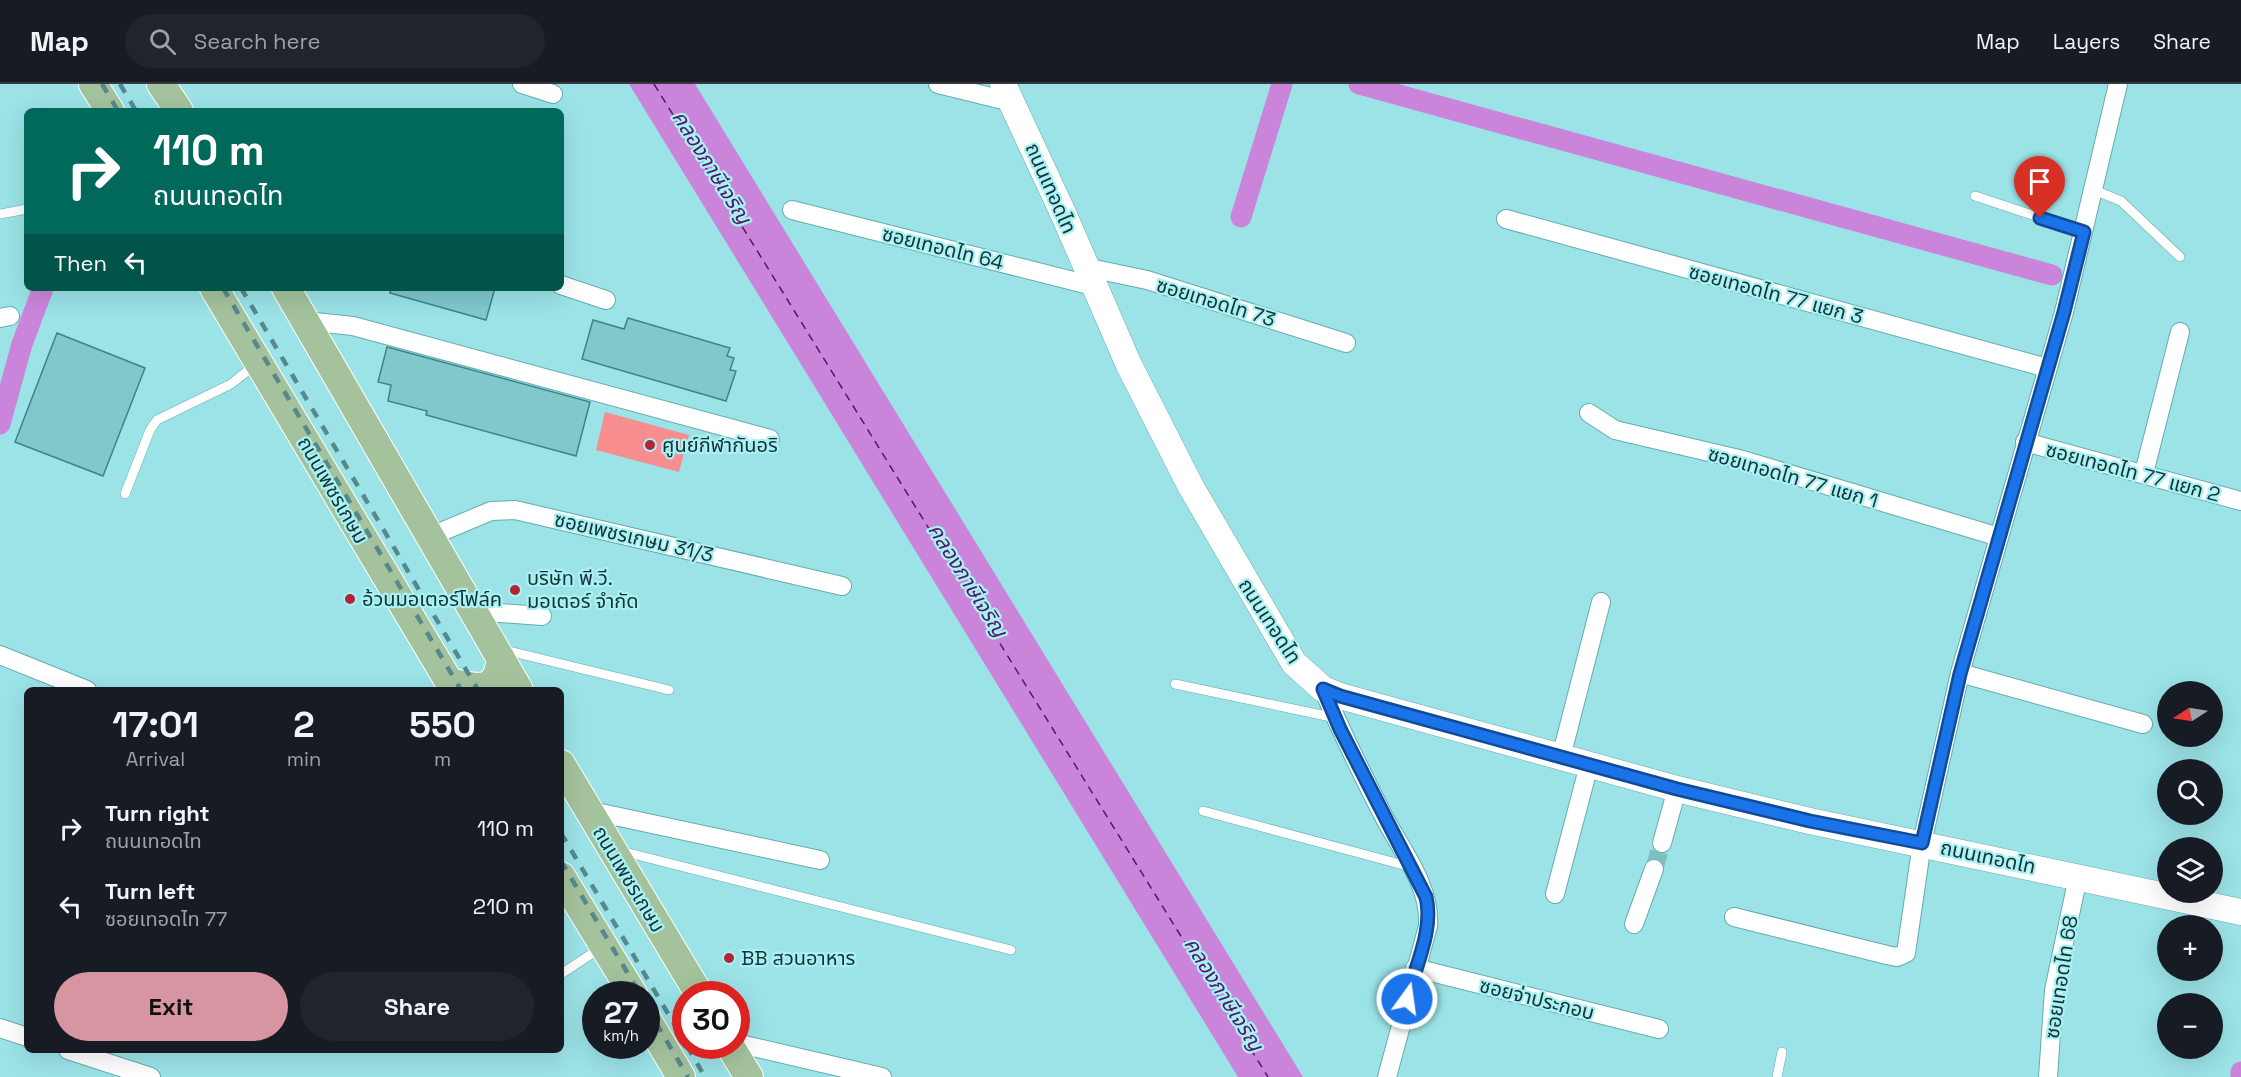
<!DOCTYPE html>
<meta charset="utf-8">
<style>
:root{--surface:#171b24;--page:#20242c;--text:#f1f3f6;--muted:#9ea1a6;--line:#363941;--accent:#d695a0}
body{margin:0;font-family:"Space Grotesk","Noto Sans Thai",sans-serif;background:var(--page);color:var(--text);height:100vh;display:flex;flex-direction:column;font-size:22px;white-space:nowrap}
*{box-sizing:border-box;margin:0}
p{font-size:20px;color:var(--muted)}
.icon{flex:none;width:33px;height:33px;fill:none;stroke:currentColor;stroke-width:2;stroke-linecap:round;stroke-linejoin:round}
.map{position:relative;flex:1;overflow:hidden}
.drawer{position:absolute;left:24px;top:603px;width:540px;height:366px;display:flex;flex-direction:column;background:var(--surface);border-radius:9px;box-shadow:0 6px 24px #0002}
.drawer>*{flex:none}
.guide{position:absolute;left:24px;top:24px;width:540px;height:183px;border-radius:9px;box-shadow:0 6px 24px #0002;background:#00695c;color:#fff;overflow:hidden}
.needle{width:39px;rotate:258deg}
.controls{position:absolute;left:2157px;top:597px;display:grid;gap:12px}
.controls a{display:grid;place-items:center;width:66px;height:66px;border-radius:50%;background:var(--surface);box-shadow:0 6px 24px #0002;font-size:30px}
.speed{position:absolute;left:582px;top:897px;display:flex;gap:12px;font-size:30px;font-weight:700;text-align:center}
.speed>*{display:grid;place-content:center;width:78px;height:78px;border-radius:50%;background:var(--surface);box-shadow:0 6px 24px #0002;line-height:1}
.speed small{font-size:15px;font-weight:400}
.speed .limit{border:9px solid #d22;background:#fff;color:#111}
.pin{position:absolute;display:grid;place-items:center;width:51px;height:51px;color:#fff;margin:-62px -26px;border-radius:50% 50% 50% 0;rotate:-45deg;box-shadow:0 0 6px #0007}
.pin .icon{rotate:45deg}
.me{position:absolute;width:66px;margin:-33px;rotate:14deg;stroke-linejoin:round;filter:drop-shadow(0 0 4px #0008)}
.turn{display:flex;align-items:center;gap:21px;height:126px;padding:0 30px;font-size:27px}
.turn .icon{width:78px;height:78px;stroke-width:2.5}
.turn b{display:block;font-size:42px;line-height:51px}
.then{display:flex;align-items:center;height:57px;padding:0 30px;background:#0003;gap:12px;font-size:22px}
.eta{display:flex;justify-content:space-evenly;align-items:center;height:102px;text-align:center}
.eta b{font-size:36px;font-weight:800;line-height:42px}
.cta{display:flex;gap:12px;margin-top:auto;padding:12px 30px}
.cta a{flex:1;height:69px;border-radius:36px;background:var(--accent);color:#111;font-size:24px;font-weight:800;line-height:69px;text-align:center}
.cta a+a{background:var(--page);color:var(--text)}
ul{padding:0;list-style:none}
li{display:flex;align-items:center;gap:18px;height:78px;padding:0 30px}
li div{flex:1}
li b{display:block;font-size:22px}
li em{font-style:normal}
header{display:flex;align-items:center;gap:36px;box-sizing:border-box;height:84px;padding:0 30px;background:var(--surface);border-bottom:2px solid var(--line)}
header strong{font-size:28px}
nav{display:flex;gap:33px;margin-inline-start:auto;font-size:21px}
.search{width:420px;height:54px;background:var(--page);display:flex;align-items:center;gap:15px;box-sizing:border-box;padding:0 21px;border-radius:33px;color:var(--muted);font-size:22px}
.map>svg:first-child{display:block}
</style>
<header>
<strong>Map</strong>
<div class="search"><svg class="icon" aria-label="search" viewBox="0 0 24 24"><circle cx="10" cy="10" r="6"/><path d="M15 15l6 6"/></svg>Search here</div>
<nav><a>Map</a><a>Layers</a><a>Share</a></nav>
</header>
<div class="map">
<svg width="2241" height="993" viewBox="0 0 2241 993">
<rect width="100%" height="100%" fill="#9be3e7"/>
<path fill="#f78d8e" d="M605 328 689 351 679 388 596 366Z"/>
<path fill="#ca85da" d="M629 0H695L1303 993H1238Z"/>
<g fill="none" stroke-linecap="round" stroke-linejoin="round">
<g stroke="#ca85da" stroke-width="21">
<path d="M1359 0 2052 191"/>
<path d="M1241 133 1282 0"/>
<path d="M0 340 22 260 43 204"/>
<path d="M2241 993V988"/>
</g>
<path stroke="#551662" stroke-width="1.5" stroke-dasharray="8 6" stroke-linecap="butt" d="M654 0 1268 993"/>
</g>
<g fill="#81c8cc" stroke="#3c8488" stroke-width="1.5">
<path d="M391 204H495L486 236 390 209Z"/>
<path d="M628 234 730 264 727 272 734 274 730 286 736 287 726 317 582 275 593 236 624 245Z"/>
<path d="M57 249 145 284 103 392 15 358Z"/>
<path d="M387 263 590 318 576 372 426 331 427 327 388 317 391 301 378 298Z"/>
</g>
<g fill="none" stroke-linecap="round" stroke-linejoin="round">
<path stroke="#80c0c3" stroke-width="18" stroke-dasharray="18 9" stroke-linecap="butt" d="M1654 785 1662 759"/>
<g stroke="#65acb0" stroke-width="10">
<g id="lane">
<path d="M2094 106 2121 117 2180 173"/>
<path d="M1975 112 2084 148"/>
<path d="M0 130 27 125"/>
<path d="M125 410 150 346 157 336 231 300 256 280"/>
<path d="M504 566 669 606"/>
<path d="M1175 600 1336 634"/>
<path d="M1203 727 1411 783"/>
<path d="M621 767 1011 866"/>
<path d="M561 890 602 863"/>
<path d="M1777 993 1782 968"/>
</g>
</g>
<g stroke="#65acb0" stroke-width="20">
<g id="street">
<path d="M522 0 553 10"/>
<path d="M938 0 1011 18"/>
<path d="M792 126 1093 202"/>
<path d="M1506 135 2047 284"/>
<path d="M1085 183 1147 196 1346 259"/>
<path d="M561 201 606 216"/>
<path d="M0 234 10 232"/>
<path d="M306 237 353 242 770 355"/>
<path d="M1589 329 1615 346 1743 376 1999 453"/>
<path d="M2025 358 2241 417"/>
<path d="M2144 389 2180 248"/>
<path d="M429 453 491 427 515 426 842 502"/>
<path d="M472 527 542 532"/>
<path d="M0 571 87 606"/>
<path d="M1960 589 2143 640"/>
<path d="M1323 605C1341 647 1361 688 1382 729 1400 765 1431 801 1428 842L1387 993"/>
<path d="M1561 673 1601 518"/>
<path d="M587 726 820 776"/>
<path d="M1662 759 1677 705"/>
<path d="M1555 810 1589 681"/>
<path d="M1734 833 1887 871 1897 873 1906 869 1922 759 1960 589 2064 228 2118 0"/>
<path d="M1634 840 1654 785"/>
<path d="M1415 884 1659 945"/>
<path d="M0 944 27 953"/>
<path d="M736 959 882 993"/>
<path d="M68 966 151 993"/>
<path d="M2048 993 2054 906 2078 793"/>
</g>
</g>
<g stroke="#65acb0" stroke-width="27">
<path id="secondary" d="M1003 0 1063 129 1129 281 1191 403 1294 579 1323 605 1340 612 1677 705 1810 737 2241 828"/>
</g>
<g stroke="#fff" stroke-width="30">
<g id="primary">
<path d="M93 0 110 27"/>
<path d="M161 0 179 27"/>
<path d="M214 204 454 606"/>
<path d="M286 204 519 606"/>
<path d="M449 598C478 604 496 611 501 575"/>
<path d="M561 680 699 910"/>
<path d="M561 792 633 910"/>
<path d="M646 934 681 993"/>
<path d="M730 962 749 993"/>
</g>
</g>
<use href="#lane" stroke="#fff" stroke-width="9"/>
<use href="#street" stroke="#fff" stroke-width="18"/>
<use href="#secondary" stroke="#fff" stroke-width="26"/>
<use href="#primary" stroke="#a4c39d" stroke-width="28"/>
<g stroke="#56898c" stroke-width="4.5" stroke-dasharray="10 10" stroke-linecap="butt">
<path d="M102 0 118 27"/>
<path d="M120 0 136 27"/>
<path d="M223 204 461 606"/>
<path d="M241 204 478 606"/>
<path d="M561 749 686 960"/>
<path d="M561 777 640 910"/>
<path d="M646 922 688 993"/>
<path d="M687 962 705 993"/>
</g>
</g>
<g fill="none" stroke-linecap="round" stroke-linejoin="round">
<g stroke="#114b97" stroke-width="15">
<path id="route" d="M1407 915C1415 883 1434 846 1426 813L1340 645 1323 605 1340 612 1677 705 1810 737 1922 759 1960 590 2064 228 2084 148 2040 134"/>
</g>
<use href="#route" stroke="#1a73e8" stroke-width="10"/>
</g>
<g fill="#b42236" stroke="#a8f1f4" stroke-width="2">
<circle cx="650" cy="361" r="6"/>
<circle cx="515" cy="506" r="6"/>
<circle cx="350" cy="515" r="6"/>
<circle cx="729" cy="874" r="6"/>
</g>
<g text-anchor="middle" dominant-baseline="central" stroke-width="4.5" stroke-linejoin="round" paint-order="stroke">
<g font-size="20" fill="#143234" stroke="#a8f1f4">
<text transform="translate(1051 104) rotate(66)">ถนนเทอดไท</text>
<text transform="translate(943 164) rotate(14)">ซอยเทอดไท 64</text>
<text transform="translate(1776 210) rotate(15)">ซอยเทอดไท 77 แยก 3</text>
<text transform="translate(1216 218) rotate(17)">ซอยเทอดไท 73</text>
<text transform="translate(2133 388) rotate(15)">ซอยเทอดไท 77 แยก 2</text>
<text transform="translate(1793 393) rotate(16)">ซอยเทอดไท 77 แยก 1</text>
<text transform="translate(333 406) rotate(60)">ถนนเพชรเกษม</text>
<text transform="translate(634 453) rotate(13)">ซอยเพชรเกษม 31/3</text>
<text transform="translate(1270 537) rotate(57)">ถนนเทอดไท</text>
<text transform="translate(1988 773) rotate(12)">ถนนเทอดไท</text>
<text transform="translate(629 795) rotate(59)">ถนนเพชรเกษม</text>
<text transform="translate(2061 893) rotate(-81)">ซอยเทอดไท 68</text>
<text transform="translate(1537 915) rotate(14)">ซอยจ่าประกอบ</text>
</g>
<g font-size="20" fill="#143234" stroke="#a8f1f4" text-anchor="start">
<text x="662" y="361">ศูนย์กีฬากันอริ</text>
<text x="527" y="494">บริษัท พี.วี.<tspan x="527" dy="23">มอเตอร์ จำกัด</tspan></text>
<text x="362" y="515">อ้วนมอเตอร์โฟล์ค</text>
<text x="741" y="874">BB สวนอาหาร</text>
</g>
<g font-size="21" font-style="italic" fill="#551662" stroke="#a8f1f4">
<text transform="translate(712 83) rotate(58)">คลองภาษีเจริญ</text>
<text transform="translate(968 496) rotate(58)">คลองภาษีเจริญ</text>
<text transform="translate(1224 910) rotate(58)">คลองภาษีเจริญ</text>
</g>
</g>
</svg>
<div class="controls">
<a><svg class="needle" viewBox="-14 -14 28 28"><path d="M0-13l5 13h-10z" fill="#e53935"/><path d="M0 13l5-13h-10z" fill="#9ea1a6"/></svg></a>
<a><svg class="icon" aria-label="search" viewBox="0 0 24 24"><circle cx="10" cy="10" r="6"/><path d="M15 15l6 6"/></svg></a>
<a><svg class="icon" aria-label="layers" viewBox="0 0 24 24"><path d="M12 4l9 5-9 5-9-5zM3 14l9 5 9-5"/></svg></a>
<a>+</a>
<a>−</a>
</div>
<div class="speed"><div>27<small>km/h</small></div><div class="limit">30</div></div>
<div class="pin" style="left:2040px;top:134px;background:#d93025"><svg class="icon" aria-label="arrive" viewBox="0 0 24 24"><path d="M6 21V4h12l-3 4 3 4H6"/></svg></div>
<svg class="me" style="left:1407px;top:915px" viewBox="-20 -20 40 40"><circle r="17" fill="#1a73e8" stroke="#fff" stroke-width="3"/><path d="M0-11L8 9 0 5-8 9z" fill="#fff"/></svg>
<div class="guide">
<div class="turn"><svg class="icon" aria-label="right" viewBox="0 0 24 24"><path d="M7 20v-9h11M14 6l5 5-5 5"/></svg><div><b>110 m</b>ถนนเทอดไท</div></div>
<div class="then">Then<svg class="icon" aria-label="left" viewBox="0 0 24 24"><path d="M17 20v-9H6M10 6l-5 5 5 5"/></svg></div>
</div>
<section class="drawer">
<div class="eta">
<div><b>17:01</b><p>Arrival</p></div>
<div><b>2</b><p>min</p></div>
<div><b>550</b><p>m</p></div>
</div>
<ul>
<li><svg class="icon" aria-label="right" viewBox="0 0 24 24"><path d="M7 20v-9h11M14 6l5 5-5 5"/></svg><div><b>Turn right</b><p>ถนนเทอดไท</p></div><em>110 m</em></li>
<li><svg class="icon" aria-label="left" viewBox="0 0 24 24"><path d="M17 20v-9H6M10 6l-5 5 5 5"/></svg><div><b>Turn left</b><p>ซอยเทอดไท 77</p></div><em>210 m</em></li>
</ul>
<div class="cta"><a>Exit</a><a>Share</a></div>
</section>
</div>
